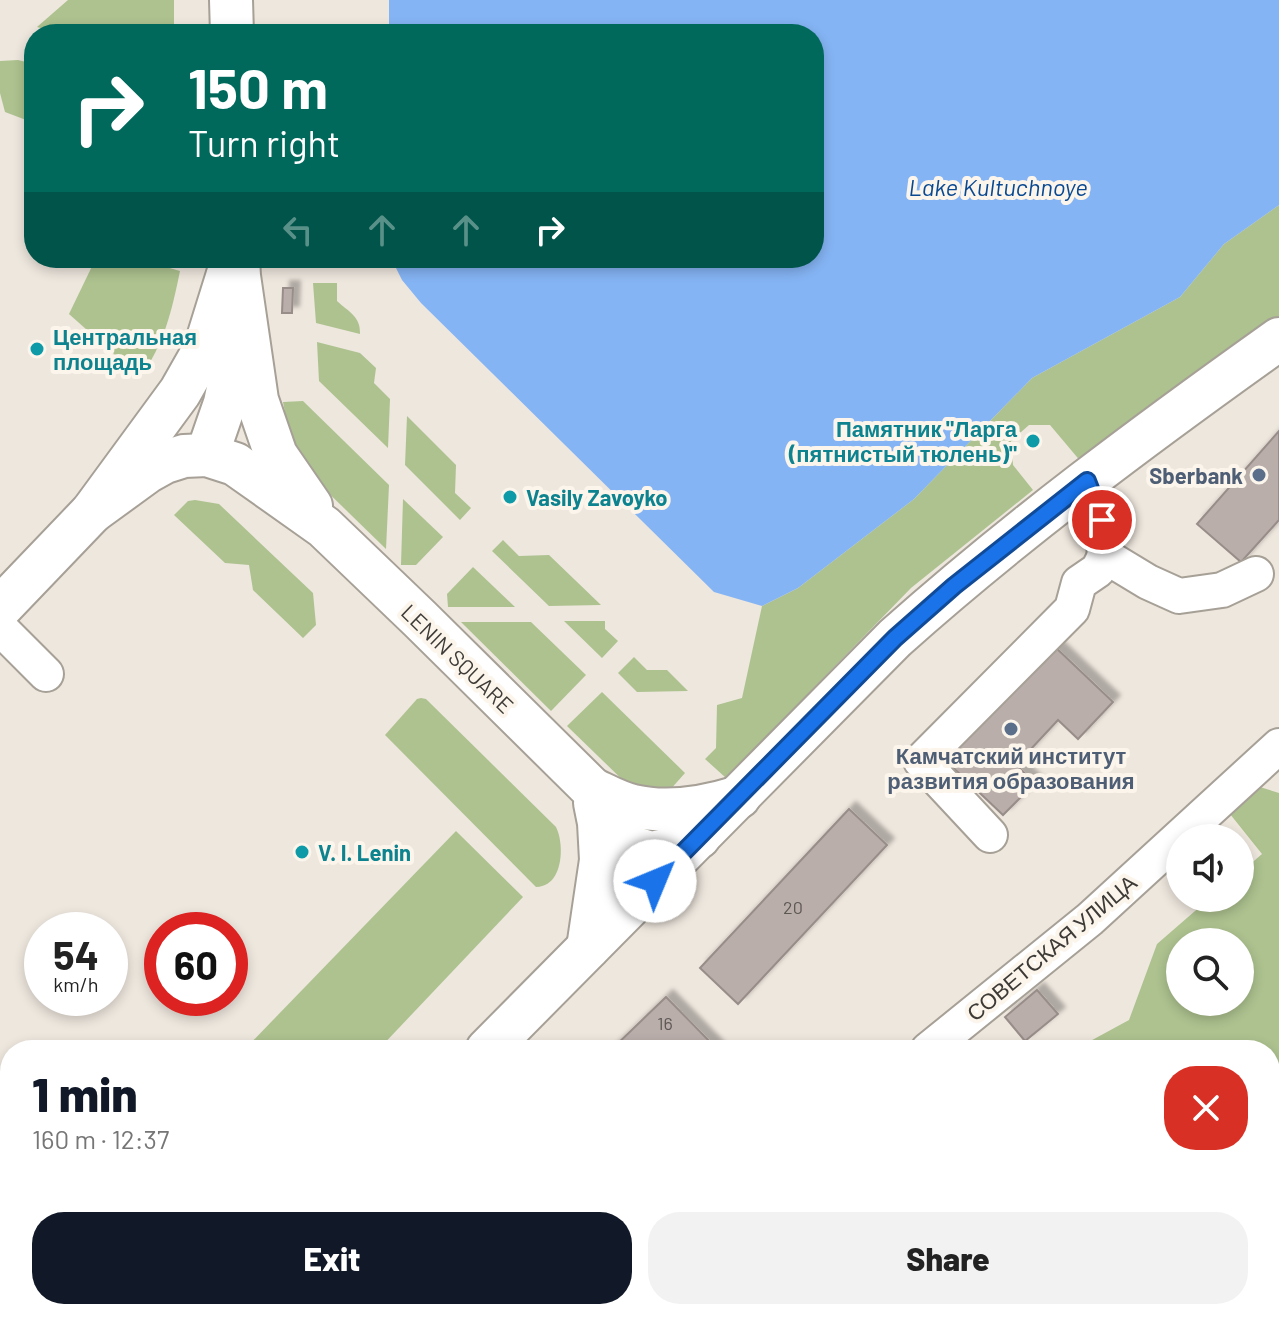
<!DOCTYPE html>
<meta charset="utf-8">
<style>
:root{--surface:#fff;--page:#f2f2f2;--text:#222;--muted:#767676;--accent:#111827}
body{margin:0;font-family:Barlow,sans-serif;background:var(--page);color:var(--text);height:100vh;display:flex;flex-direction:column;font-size:30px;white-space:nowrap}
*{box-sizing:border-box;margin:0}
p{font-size:26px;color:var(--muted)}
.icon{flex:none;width:44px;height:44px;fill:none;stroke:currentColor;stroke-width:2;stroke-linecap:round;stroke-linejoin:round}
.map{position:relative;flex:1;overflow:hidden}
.panel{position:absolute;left:0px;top:1040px;width:1280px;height:280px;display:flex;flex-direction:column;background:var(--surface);border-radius:32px 32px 0 0;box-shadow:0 4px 12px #0003}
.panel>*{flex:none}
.banner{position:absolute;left:24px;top:24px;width:800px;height:244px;border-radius:32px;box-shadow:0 4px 12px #0003;background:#00695c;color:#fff;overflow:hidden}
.buttons{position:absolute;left:1166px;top:824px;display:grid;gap:16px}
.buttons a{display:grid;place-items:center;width:88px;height:88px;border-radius:50%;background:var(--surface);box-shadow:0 4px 12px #0003;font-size:40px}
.speed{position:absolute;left:24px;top:912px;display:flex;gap:16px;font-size:40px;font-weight:700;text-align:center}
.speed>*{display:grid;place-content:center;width:104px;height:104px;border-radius:50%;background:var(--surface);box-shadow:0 4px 12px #0003;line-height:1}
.speed small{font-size:20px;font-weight:400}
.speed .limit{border:12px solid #d22;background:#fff;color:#111}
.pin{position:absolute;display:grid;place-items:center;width:68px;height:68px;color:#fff;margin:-34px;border:4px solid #fff;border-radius:50%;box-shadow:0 2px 8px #0007}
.me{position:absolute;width:88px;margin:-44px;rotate:45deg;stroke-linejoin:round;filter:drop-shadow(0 0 6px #0008)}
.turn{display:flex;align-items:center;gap:28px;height:168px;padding:0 32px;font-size:36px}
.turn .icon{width:104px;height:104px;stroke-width:2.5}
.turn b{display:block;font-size:56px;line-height:68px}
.lanes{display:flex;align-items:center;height:76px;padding:0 32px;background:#0003;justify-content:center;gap:40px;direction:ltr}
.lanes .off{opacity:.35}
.round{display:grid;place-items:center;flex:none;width:84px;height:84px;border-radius:32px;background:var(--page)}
.head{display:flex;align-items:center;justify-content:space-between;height:136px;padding:0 32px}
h1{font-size:48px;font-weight:800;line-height:60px;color:var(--accent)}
.primary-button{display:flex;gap:16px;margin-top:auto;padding:16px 32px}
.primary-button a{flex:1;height:92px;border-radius:32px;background:var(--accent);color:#fff;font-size:32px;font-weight:800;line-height:92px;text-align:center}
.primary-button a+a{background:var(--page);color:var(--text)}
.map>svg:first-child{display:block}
</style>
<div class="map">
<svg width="1279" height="1320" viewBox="0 0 1279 1320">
<defs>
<filter id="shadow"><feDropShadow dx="7" dy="-7" stdDeviation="2" flood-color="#0004"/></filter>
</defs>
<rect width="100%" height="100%" fill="#eee7de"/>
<g fill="#adc28f" fill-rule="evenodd">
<path d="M68 0H174V34H60L37 27Z"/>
<path d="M18 60 34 64V123L5 112 0 93V61Z"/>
<path d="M1279 205V322L1082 463 1050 425H1029L1011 441 1013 465 1033 490 911 588 726 778 705 759 716 748 717 705 742 698 762 606 798 588 914 499 1032 378 1180 297 1224 244Z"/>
<path d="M96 258H135L180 271C172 310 164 345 140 377L69 314Z"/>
<path d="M313 283H337V301C349 312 361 317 360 334L316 323Z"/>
<path d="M317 342 360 353 376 368 374 383 390 399 388 448 319 381Z"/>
<path d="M303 401 389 485 386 549 309 474 290 439 283 402Z"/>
<path d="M407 416 456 465 455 493 471 508 460 520 405 465Z"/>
<path d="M403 499 443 537 416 565H401Z"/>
<path d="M195 500 219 504 313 593 316 625 303 638 253 590 249 565 225 563 174 515 188 501Z"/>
<path d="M503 540 519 556 549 555 601 605 549 606 492 551Z"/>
<path d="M473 567 515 607H448L447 594Z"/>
<path d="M564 621H605V629L618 641 602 658Z"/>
<path d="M461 622H531L586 675 551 711Z"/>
<path d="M634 657 647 670H667L688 691 637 692 618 673Z"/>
<path d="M602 692 685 773 669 791H634L567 726Z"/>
<path d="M421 698 426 699 556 827C565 845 563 887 536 887L385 735 417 699Z"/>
<path d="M1260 787 1279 793V1320H802L804 1315 811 1310H1270V1050H1041L1045 1045H1083L1129 1020 1157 944 1210 898H1240V873L1262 854 1230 814ZM1180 942H1240V1002H1180Z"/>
<path d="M456 831 523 897 378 1050H244Z"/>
</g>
<path fill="#85b4f4" d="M389 0H1279V205L1224 244 1180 297 1032 378 914 499 798 588 762 606 714 592 421 303 402 280 391 258H814V34H389Z"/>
<g fill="#b9aeaa" stroke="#988d89" stroke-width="2" filter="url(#shadow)">
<path d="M283 288H293L292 313H282Z"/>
<path d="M1279 431V520L1241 562 1197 524Z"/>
<path d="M1053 645 1113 702 1078 739 1058 720 1016 765 1035 783 1003 815 945 760Z"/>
<path d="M849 809 887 845 738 1004 700 968Z"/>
<path d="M1037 990 1058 1014 1025 1041 1005 1017Z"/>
<path d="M666 997 718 1050H611Z"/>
<path d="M10 1185V1274L0 1285V1195Z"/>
<path d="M46 1310H128L143 1320H38Z"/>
</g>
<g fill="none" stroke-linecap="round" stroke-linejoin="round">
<g stroke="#a6a097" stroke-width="38">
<g id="minor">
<path d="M1087 481 1102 520 1105 556 1148 582 1179 596 1222 590 1256 574"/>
<path d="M0 628 46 674"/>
<path d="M990 835 921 761 1072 609 1079 583 1098 570 1105 556"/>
<path d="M928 1050 1090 919 1279 746"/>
<path d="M731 1310V1320"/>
<path d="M626 1320 639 1310"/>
</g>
</g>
<g stroke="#a6a097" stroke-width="46">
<g id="major">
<path d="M231 0 232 34"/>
<path d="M238 259 239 276 257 400 276 455 311 506"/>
<path d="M207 455 225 403 231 374 234 340"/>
<path d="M92 512 147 472 165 462 184 456 207 455 235 464 324 527 420 619 592 789 614 833 635 848 651 853 675 848 699 837"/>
<path d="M0 608 92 512 180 392 205 348 233 258"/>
<path d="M592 789C605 795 619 803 633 806 667 814 707 807 739 797"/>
<path d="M588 948 601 860 599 823 595 803"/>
<path d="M487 1050 895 638C1016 530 1147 433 1279 339"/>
<path d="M220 1320 230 1310"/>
</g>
</g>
<use href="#minor" stroke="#fff" stroke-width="34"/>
<use href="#major" stroke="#fff" stroke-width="42"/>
</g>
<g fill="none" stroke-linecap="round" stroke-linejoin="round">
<g stroke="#114b97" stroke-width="20">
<path id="route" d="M655 881 895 638 954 586 1087 481 1102 520"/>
</g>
<use href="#route" stroke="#1a73e8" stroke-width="14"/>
</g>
<g fill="#0f9aa8" stroke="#fbf5ec" stroke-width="3">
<circle cx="37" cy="349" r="8"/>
<circle cx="1033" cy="441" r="8"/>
<circle cx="510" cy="497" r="8"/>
<circle cx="302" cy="852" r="8"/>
</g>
<g fill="#5c6f8a" stroke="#fbf5ec" stroke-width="3">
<circle cx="1259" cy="475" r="8"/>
<circle cx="1011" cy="729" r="8"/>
</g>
<g text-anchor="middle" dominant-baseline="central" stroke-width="8" stroke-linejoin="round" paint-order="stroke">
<g font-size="18" fill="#5d5854">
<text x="793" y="907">20</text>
<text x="665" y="1023">16</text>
</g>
<g font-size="22" font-weight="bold" fill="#0d838f" stroke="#fbf5ec" text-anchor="start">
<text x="53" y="336">Центральная<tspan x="53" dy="25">площадь</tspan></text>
<text x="1017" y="428" text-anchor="end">Памятник "Ларга<tspan x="1017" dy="25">(пятнистый тюлень)"</tspan></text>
<text x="526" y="497">Vasily Zavoyko</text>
<text x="318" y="852">V. I. Lenin</text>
</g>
<g font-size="22" font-weight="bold" fill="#4e5e75" stroke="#fbf5ec" text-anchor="end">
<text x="1243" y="475">Sberbank</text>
<text x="1011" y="755" text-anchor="middle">Камчатский институт<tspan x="1011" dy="25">развития образования</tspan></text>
</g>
<g font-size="22" fill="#3e3b37" stroke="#fbf5ec">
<text transform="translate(458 658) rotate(44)">LENIN SQUARE</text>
<text transform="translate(1051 947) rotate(-40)">СОВЕТСКАЯ УЛИЦА</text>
</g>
<g font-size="24" font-style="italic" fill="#094992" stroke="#fbf5ec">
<text x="998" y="186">Lake Kultuchnoye</text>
</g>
</g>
</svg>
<div class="buttons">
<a><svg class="icon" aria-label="sound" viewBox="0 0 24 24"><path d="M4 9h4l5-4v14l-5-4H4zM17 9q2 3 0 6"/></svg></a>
<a><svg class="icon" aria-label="search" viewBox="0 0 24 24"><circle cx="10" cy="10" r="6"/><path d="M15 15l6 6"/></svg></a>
</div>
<div class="speed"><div>54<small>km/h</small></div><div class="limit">60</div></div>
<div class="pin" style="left:1102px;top:520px;background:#d93025"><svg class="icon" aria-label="arrive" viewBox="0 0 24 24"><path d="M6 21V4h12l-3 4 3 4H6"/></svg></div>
<svg class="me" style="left:655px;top:881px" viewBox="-20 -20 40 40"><circle r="19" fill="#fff"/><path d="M0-13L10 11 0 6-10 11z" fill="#1a73e8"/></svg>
<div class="banner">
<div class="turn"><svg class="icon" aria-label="right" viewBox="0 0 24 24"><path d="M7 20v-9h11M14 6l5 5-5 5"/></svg><div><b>150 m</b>Turn right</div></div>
<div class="lanes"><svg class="icon off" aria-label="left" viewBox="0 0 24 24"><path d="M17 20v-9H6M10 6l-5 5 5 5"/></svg><svg class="icon off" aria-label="ahead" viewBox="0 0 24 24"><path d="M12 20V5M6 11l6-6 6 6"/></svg><svg class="icon off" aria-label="ahead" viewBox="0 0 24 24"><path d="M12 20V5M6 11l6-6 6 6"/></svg><svg class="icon" aria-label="right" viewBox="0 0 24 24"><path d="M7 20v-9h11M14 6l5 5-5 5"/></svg></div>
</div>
<section class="panel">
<div class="head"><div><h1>1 min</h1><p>160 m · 12:37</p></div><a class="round" style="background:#d93025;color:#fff"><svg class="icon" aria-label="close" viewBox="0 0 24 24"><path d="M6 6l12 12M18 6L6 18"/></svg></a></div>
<div class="primary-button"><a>Exit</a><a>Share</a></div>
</section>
</div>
